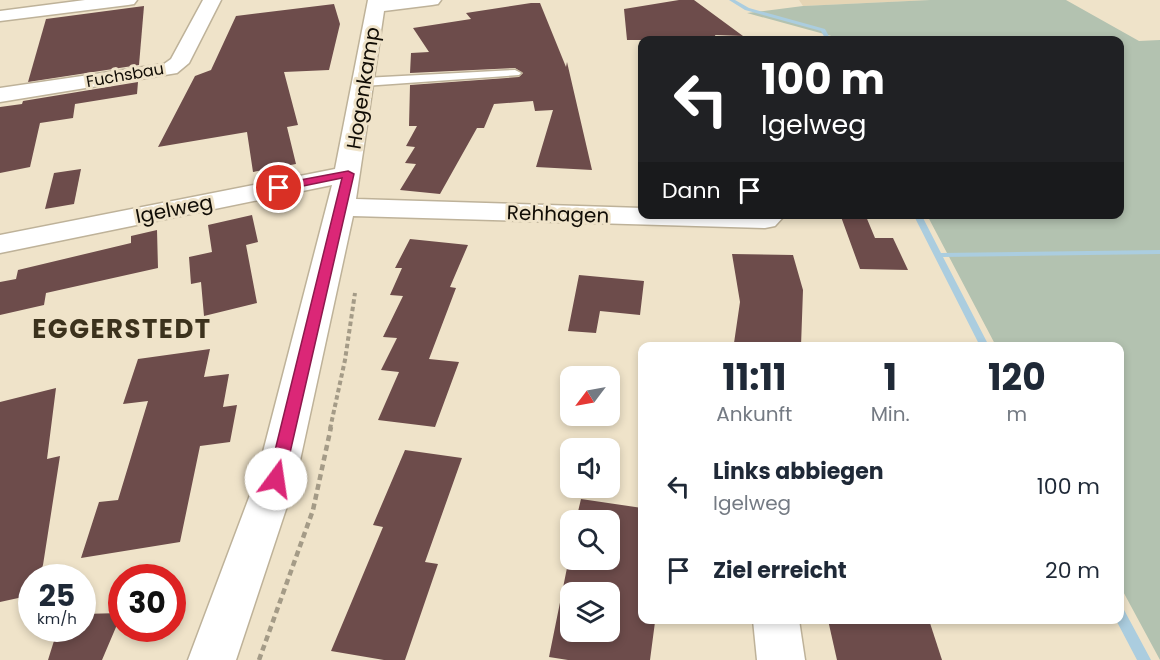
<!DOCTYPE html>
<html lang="de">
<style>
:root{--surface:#fff;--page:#f6f6f7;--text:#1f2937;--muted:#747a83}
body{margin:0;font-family:Poppins,sans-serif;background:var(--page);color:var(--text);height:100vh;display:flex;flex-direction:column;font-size:22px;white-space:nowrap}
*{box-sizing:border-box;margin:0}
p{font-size:20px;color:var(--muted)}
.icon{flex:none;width:33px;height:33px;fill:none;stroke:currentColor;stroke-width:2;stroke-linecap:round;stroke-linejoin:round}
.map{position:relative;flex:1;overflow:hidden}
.panel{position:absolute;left:638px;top:342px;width:486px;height:282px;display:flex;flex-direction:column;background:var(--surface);border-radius:12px;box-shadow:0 3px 9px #0003}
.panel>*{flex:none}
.hud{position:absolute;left:638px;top:36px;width:486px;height:183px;border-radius:12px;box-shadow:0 3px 9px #0003;background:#202124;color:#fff;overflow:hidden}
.needle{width:39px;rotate:238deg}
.buttons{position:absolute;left:560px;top:366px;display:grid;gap:12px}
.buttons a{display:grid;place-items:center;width:60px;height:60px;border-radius:12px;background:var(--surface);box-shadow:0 3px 9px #0003;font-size:30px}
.speed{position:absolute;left:18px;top:564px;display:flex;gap:12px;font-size:30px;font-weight:700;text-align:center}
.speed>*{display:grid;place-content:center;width:78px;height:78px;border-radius:50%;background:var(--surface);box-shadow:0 3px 9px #0003;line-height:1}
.speed small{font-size:15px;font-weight:400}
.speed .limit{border:9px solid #d22;background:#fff;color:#111}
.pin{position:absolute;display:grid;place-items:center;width:51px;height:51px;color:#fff;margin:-26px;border:3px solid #fff;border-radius:50%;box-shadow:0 2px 6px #0007}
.me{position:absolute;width:66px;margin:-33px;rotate:14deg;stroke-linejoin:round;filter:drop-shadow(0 0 4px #0008)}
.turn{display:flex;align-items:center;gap:21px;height:126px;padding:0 24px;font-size:27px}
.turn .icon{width:78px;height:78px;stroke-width:2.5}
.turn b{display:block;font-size:42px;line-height:51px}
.then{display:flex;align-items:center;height:57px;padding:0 24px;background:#0003;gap:12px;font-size:22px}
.eta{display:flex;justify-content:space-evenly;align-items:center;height:102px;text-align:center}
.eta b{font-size:36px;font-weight:700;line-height:42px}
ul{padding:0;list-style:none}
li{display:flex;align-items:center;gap:18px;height:84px;padding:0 24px}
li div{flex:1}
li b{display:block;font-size:22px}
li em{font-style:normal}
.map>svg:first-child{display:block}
</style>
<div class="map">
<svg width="1160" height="660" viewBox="0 0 1160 660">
<rect width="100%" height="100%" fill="#efe3c9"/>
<path fill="#e5d5b5" d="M799 0H930L803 6Z"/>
<path fill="#b3c2b0" d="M930 0H1066L1139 41 1160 40V660L1119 584V346H996L927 215 1119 214V40H837L835 37 747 13 803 6Z"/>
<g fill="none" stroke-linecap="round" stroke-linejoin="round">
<g fill="#abcddf" fill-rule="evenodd">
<path d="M729 0H735L749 8 825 29 831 40H826L821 31 745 10Z"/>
<path d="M913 214H921L941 253 1160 250V254L943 257 989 346H980Z"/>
<path d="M1119 606 1123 608 1151 660H1137L1116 620H1119Z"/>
</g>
</g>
<g fill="#6d4c4b" fill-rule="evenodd">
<path d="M679 0H694L743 36 715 35 717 40H627L624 9Z"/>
<path d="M531 3H540L566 67 567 62 592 170 536 167 553 110 535 111 533 101 494 104 484 128H477L440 194 400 190 416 164 405 163 415 147 406 146 417 126H409L410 85 519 77 523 73 515 68 410 73 411 53 429 52 413 28 471 19 466 13Z"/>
<path d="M334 4 340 24 329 70 284 72 298 125 287 127 296 164 253 172 247 132 158 147 195 76 211 70 236 16Z"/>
<path d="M144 6 139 65 28 82 46 19Z"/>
<path d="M138 82 137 94 75 104 73 118 40 123 30 167 0 173V107L22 104 23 101Z"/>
<path d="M81 169 74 204 45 209 54 173Z"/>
<path d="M840 214H865L875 238H893L908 270 860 269Z"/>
<path d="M252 215 258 242 246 245 257 303 204 316 201 282 191 284 189 257 212 252 208 225Z"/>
<path d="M157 230 158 268 46 293 44 305 0 315V282L16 279 18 270 131 243V236Z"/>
<path d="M410 239 468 245 450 287 456 288 429 359 459 362 435 427 378 420 399 372 381 370 397 338 383 337 403 296 390 295 402 268H395Z"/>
<path d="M732 254 793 255 803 290 801 346H756L734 343 740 302Z"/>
<path d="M579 275 644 281 640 315 600 311 596 333 568 331Z"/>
<path d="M210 349 204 377 229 374 223 407 237 405 230 442 200 446 180 542 81 558 99 502 118 500 148 401 123 404 138 359Z"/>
<path d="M56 388 47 459 60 456 43 565 38 578H32V595L0 602V402Z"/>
<path d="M405 450 462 458 425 562 438 564 405 660H384L331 651 383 527 373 525Z"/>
<path d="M581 499 642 508V620L655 622 650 660H568L549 657 570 553V560H609V520H576ZM570 592H609V632H570Z"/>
<path d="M122 613 102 660H48L58 628H82V614Z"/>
<path d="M828 620H929L942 660H837Z"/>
</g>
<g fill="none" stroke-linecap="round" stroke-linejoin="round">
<g stroke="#beb299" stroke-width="3">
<path id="lane" d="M515 70 521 73 519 75 364 86 358 82 364 78Z"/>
</g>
<g stroke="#beb299" stroke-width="3">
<g id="street">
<path d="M85 0H137L134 4 128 5 0 21V11Z"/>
<path d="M203 0H221L189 63 177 73 0 102V88L164 64 171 59Z"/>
<path d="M368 0H441L438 4 432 5 384 11 356 199 642 208V214H786L775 226 765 228 353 216 296 479 236 660H188L256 479 332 185 0 253V235L335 169Z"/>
<path d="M753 620H799L805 660H757Z"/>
</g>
</g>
<path stroke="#a49b87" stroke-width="4" stroke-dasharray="4.5 3" stroke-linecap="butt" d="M330 429 345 360 355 293"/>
<path stroke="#a49b87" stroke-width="4.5" stroke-dasharray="6 4" stroke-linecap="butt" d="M259 660 313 510 331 427"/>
<use href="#lane" fill="#fff" fill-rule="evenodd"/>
<use href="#street" fill="#fff" fill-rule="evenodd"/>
</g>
<path fill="#db2777" stroke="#8e194d" stroke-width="1.5" d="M348 171 354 174 284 479 282 483 276 485 270 483 268 479 342 178 279 191 273 188 279 184Z"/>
<g text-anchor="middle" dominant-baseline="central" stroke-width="6" stroke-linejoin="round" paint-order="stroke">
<g font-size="16" fill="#100c05" stroke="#efe3c9">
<text transform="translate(125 75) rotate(-10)">Fuchsbau</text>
</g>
<g font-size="20" fill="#100c05" stroke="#efe3c9">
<text transform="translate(363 88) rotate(-81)">Hogenkamp</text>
<text transform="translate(174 209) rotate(-11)">Igelweg</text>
<text transform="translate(558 214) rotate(2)">Rehhagen</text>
</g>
<g font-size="26" font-weight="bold" letter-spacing="1.5" fill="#3c321d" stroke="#efe3c9">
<text x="122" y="329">EGGERSTEDT</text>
</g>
</g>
</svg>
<div class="buttons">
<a><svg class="needle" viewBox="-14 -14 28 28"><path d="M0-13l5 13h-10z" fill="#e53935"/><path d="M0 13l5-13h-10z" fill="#747a83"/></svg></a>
<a><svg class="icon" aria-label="sound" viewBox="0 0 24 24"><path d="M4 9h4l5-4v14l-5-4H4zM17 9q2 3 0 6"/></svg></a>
<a><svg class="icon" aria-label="search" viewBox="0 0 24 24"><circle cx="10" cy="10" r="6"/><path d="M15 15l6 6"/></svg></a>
<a><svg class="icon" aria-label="layers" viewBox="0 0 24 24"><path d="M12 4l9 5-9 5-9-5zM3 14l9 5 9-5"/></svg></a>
</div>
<div class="speed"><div>25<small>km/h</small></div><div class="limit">30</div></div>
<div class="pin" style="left:279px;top:188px;background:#d93025"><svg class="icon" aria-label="arrive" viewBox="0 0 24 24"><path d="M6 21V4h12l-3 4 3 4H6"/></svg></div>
<svg class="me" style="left:276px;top:479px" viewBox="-20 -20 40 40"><circle r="19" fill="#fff"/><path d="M0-13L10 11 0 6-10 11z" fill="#db2777"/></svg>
<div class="hud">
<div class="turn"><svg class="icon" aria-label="left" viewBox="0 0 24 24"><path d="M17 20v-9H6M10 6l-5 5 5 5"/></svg><div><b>100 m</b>Igelweg</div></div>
<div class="then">Dann<svg class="icon" aria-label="arrive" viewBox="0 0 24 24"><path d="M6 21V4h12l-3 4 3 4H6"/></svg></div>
</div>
<section class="panel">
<div class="eta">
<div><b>11:11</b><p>Ankunft</p></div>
<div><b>1</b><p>Min.</p></div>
<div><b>120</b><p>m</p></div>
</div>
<ul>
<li><svg class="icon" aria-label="left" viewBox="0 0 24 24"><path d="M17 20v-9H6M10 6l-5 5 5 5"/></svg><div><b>Links abbiegen</b><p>Igelweg</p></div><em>100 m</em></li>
<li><svg class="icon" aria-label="arrive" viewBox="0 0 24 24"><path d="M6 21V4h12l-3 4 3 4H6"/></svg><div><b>Ziel erreicht</b></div><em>20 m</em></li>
</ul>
</section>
</div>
